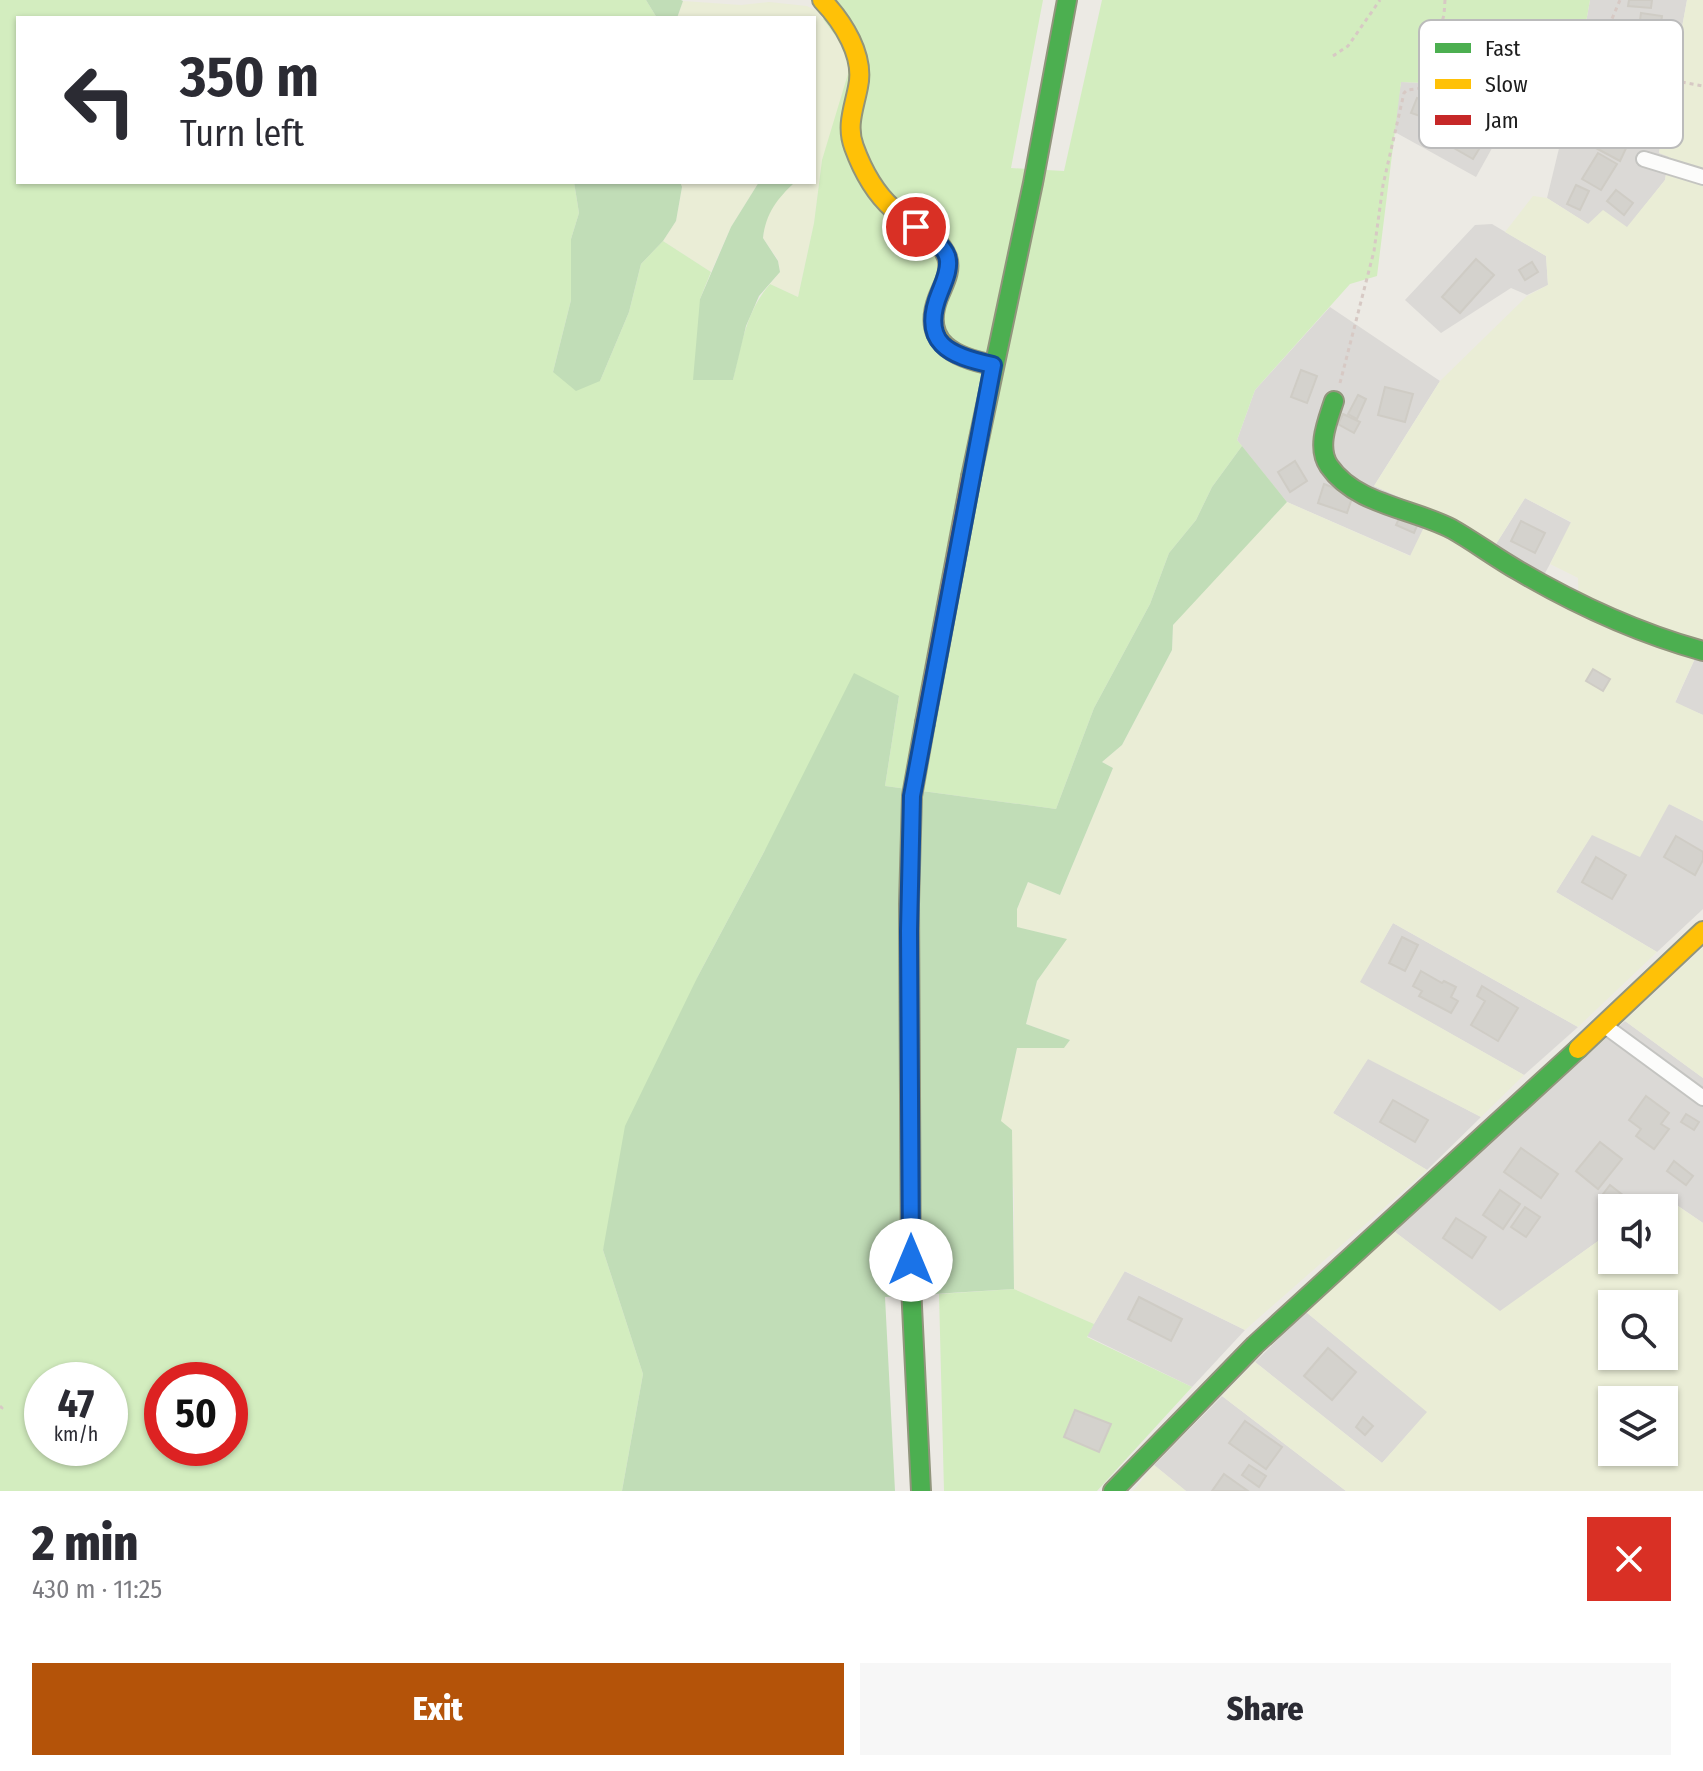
<!DOCTYPE html>
<meta charset="utf-8">
<style>
:root{--surface:#fff;--page:#f7f7f7;--text:#2b2b33;--muted:#7c7c81;--accent:#b45309}
body{margin:0;font-family:"Fira Sans Condensed",sans-serif;background:var(--page);color:var(--text);height:100vh;display:flex;flex-direction:column;font-size:30px;white-space:nowrap}
*{box-sizing:border-box;margin:0}
p{font-size:26px;color:var(--muted)}
.icon{flex:none;width:44px;height:44px;fill:none;stroke:currentColor;stroke-width:2;stroke-linecap:round;stroke-linejoin:round}
.map{position:relative;height:1491px;overflow:hidden}
.drawer{display:flex;flex-direction:column;background:var(--surface);flex:1}
.drawer>*{flex:none}
.guide{position:absolute;left:16px;top:16px;width:800px;height:168px;border-radius:0px;box-shadow:0 2px 6px #0004;background:#fff;color:var(--text);overflow:hidden}
.tools{position:absolute;left:1598px;top:1194px;display:grid;gap:16px}
.tools a{display:grid;place-items:center;width:80px;height:80px;border-radius:0px;background:var(--surface);box-shadow:0 2px 6px #0004;font-size:40px}
.speed{position:absolute;left:24px;top:1362px;display:flex;gap:16px;font-size:40px;font-weight:700;text-align:center}
.speed>*{display:grid;place-content:center;width:104px;height:104px;border-radius:50%;background:var(--surface);box-shadow:0 2px 6px #0004;line-height:1}
.speed small{font-size:20px;font-weight:400}
.speed .limit{border:12px solid #d22;background:#fff;color:#111}
.pin{position:absolute;display:grid;place-items:center;width:68px;height:68px;color:#fff;margin:-34px;border:4px solid #fff;border-radius:50%;box-shadow:0 2px 8px #0007}
.me{position:absolute;width:88px;margin:-44px;rotate:0deg;stroke-linejoin:round;filter:drop-shadow(0 0 6px #0008)}
.turn{display:flex;align-items:center;gap:28px;height:168px;padding:0 32px;font-size:36px}
.turn .icon{width:104px;height:104px;stroke-width:2.5}
.turn b{display:block;font-size:56px;line-height:68px}
.round{display:grid;place-items:center;flex:none;width:84px;height:84px;border-radius:0px;background:var(--page)}
.summary{display:flex;align-items:center;justify-content:space-between;height:136px;padding:0 32px}
h1{font-size:48px;font-weight:800;line-height:60px}
.action{display:flex;gap:16px;margin-top:auto;padding:16px 32px}
.action a{flex:1;height:92px;border-radius:0px;background:var(--accent);color:#fff;font-size:32px;font-weight:800;line-height:92px;text-align:center}
.action a+a{background:var(--page);color:var(--text)}
.map>svg:first-child{display:block}
</style>
<div class="map">
<svg width="1703" height="1491" viewBox="0 0 1703 1491">
<rect width="100%" height="100%" fill="#eceae4"/>
<g fill="#dbd9d6">
<path d="M1590 0H1687L1659 153 1669 156 1665 180 1627 228 1588 224 1547 198 1576 78Z"/>
<path d="M1401 82 1498 86 1516 105 1476 177 1393 131Z"/>
<path d="M1492 224 1546 256 1548 285 1527 295 1511 288 1441 333 1405 300 1475 225Z"/>
<path d="M1330 307 1440 381 1374 486 1432 511 1411 556 1287 502 1237 440 1255 390Z"/>
<path d="M1525 498 1572 523 1544 575 1496 544Z"/>
<path d="M1697 654 1703 655V715L1675 703Z"/>
<path d="M1670 804 1703 821V909L1657 952 1556 892 1592 834Z"/>
<path d="M1393 923 1578 1027 1524 1075 1359 982Z"/>
<path d="M1625 1021 1703 1078V1223L1662 1195 1645 1208H1612V1231L1500 1312 1395 1232 1450 1178Z"/>
<path d="M1368 1058 1481 1117 1427 1170 1333 1113Z"/>
<path d="M1124 1271 1245 1330 1192 1387 1087 1336Z"/>
<path d="M1306 1312 1428 1412 1382 1463 1255 1362Z"/>
<path d="M1222 1396 1346 1491H1186L1154 1465Z"/>
</g>
<g fill="#eaedd6" fill-rule="evenodd">
<path d="M1687 0H1703V655L1697 654 1675 702 1703 715V821L1669 804 1640 857 1592 835 1556 892 1657 952 1578 1027 1393 923 1360 982 1524 1075 1481 1117 1368 1059 1333 1113 1427 1170 1245 1330 1125 1271 1094 1324 1014 1289V1191L1000 1122 1017 1048H1064L1070 1040 1026 1024 1037 981 1066 939 1016 927 1017 909 1028 882 1060 895 1113 768 1102 762 1122 745 1172 650 1173 625 1195 598 1287 502 1410 556 1425 525 1579 609 1578 578 1550 564 1571 522 1525 498 1496 544 1432 511 1374 486 1440 381 1527 296 1548 285 1546 256 1505 232 1533 196 1547 198 1588 224 1603 210 1627 227 1665 180 1669 157 1659 153Z"/>
<path d="M683 1 741 5 769 2 807 6 817 11 848 53 851 63 850 75 822 160 814 223 798 297 770 284 780 272 778 260 763 238 765 222 775 201 795 182H814V18H677Z"/>
<path d="M680 182H759L731 227 711 272 663 241 676 221 682 187Z"/>
<path d="M1703 948V1078L1625 1021Z"/>
<path d="M1662 1195 1703 1223V1491H1346L1222 1396 1255 1362 1382 1463 1427 1412 1306 1312 1395 1232 1500 1311 1612 1231V1260H1664V1208H1645ZM1664 1304V1356H1612V1304ZM1612 1400H1664V1452H1612Z"/>
<path d="M1154 1465 1186 1491H1133Z"/>
</g>
<g fill="#d3edbf" fill-rule="evenodd">
<path d="M0 0H646L657 18H18V182H574L579 213 571 239V300L553 372 600 381 629 312 641 264 663 241 711 272 700 299 733 380C741 346 746 311 770 284L798 297 814 223 822 160 851 64 848 53 823 19 836 0H1043L1011 168 1064 171 1102 0H1590L1576 78 1498 86 1401 82 1377 276 1350 284 1255 390 1237 440 1242 446 1212 487 1196 520 1169 553 1150 604 1094 708 1056 809 885 786 899 696 765 850 698 976 603 1250 643 1374 622 1491H0ZM42 1380H110V1448H42ZM162 1380H230V1448H162Z"/>
<path d="M1014 1289 1094 1324 1087 1337 1192 1387 1097 1491H944L939 1294Z"/>
</g>
<g fill="#c1ddb7">
<path d="M646 0H681L683 1 677 18H657Z"/>
<path d="M574 182H680L682 187 676 221 663 241 641 264 629 312 600 381 576 391 553 372 571 300V239L579 213Z"/>
<path d="M759 182H795C777 199 766 213 763 238L778 261 780 272 759 296 746 326 733 380H693L700 299 731 227Z"/>
<path d="M1242 446 1287 502 1173 625 1172 650 1122 745 1102 762 1113 768 1060 895 1028 882 1017 909V927L1067 939 1037 981 1026 1024 1070 1040 1064 1048H1017L1001 1121 1012 1130 1014 1289 885 1297 895 1491H622L643 1374 603 1250 625 1126 698 976 765 850 854 673 899 696 885 786 1056 809 1094 708 1150 604 1169 553 1196 520 1212 487Z"/>
</g>
<g fill="#d4d2cd" stroke="#cfccc5" stroke-width="2">
<path d="M1629 0H1652L1651 8 1628 6Z"/>
<path d="M1641 13 1662 16 1660 31 1639 28Z"/>
<path d="M1417 98 1428 102 1423 117 1411 113Z"/>
<path d="M1455 129 1482 144 1473 159 1447 144Z"/>
<path d="M1603 131 1628 144 1620 161 1594 147Z"/>
<path d="M1598 153 1617 164 1601 190 1582 179Z"/>
<path d="M1576 185 1589 191 1580 210 1567 204Z"/>
<path d="M1616 190 1633 203 1624 215 1607 201Z"/>
<path d="M1476 259 1494 275 1460 313 1442 297Z"/>
<path d="M1532 262 1538 272 1525 280 1519 270Z"/>
<path d="M1301 370 1317 376 1307 403 1291 397Z"/>
<path d="M1385 387 1413 394 1405 422 1378 415Z"/>
<path d="M1358 395 1366 399 1357 419 1348 414Z"/>
<path d="M1343 414 1360 422 1354 433 1338 424Z"/>
<path d="M1295 461 1307 481 1290 492 1278 472Z"/>
<path d="M1324 484 1353 495 1347 513 1318 503Z"/>
<path d="M1401 514 1419 521 1414 533 1396 525Z"/>
<path d="M1521 521 1545 533 1535 553 1511 541Z"/>
<path d="M1593 669 1610 679 1603 691 1586 681Z"/>
<path d="M1676 836 1703 852V860L1695 875 1664 857Z"/>
<path d="M1596 857 1626 875 1612 899 1582 882Z"/>
<path d="M1402 937 1418 945 1405 971 1389 963Z"/>
<path d="M1421 971 1442 983 1444 981 1456 987 1451 997 1458 1001 1451 1013 1419 996 1422 991 1413 986Z"/>
<path d="M1482 986 1518 1008 1498 1041 1471 1025 1485 1001 1477 996Z"/>
<path d="M1646 1096 1669 1113 1661 1124 1669 1129 1654 1149 1636 1136 1641 1129 1629 1120Z"/>
<path d="M1393 1100 1428 1120 1415 1142 1380 1122Z"/>
<path d="M1686 1114 1699 1122 1694 1130 1681 1122Z"/>
<path d="M1600 1142 1622 1159 1598 1189 1576 1171Z"/>
<path d="M1521 1148 1558 1174 1541 1198 1504 1172Z"/>
<path d="M1674 1161 1693 1176 1686 1185 1667 1171Z"/>
<path d="M1610 1185 1624 1196 1617 1205 1603 1194Z"/>
<path d="M1500 1190 1520 1204 1503 1229 1483 1215Z"/>
<path d="M1525 1207 1540 1217 1526 1237 1511 1227Z"/>
<path d="M1456 1218 1486 1237 1472 1258 1443 1238Z"/>
<path d="M1139 1297 1182 1319 1171 1341 1128 1319Z"/>
<path d="M1328 1348 1356 1372 1332 1400 1304 1376Z"/>
<path d="M1075 1410 1111 1424 1099 1452 1064 1437Z"/>
<path d="M1363 1417 1373 1426 1365 1435 1356 1427Z"/>
<path d="M1245 1421 1282 1447 1266 1469 1229 1443Z"/>
<path d="M1249 1465 1266 1476 1259 1487 1242 1475Z"/>
<path d="M1224 1474 1248 1491H1212Z"/>
</g>
<g fill="none" stroke-linecap="round" stroke-linejoin="round">
<g stroke="#c4c4c1" stroke-width="18">
<g id="street">
<path d="M1644 159 1703 177"/>
<path d="M1605 1026 1703 1098"/>
</g>
</g>
<g stroke="#91957c" stroke-width="22">
<g id="fast">
<path d="M1334 401C1328 420 1316 447 1329 466 1356 505 1412 508 1452 529 1475 542 1496 558 1519 571 1577 605 1638 633 1703 651"/>
<path d="M971 477 1033 183 1067 0"/>
<path d="M921 1491 911 1286 909 904 912 796 925 723"/>
<path d="M1113 1491 1255 1345 1578 1049"/>
</g>
</g>
<g stroke="#91957c" stroke-width="22">
<g id="slow">
<path d="M822 0C843 22 865 56 858 87 854 108 846 126 854 147 862 169 875 193 893 209 910 224 938 234 947 257 952 271 943 285 938 298 921 343 956 358 993 365"/>
<path d="M1578 1049 1703 931"/>
</g>
</g>
<g stroke="#91957c" stroke-width="22">
<path id="jam" d="M925 723 971 477"/>
</g>
<g stroke="#d7c9c4" stroke-width="3" stroke-dasharray="4 4" stroke-linecap="butt">
<path d="M1445 0 1444 15 1422 88 1512 91 1539 87 1564 75 1603 40 1620 0"/>
<path d="M1333 56 1348 46 1380 0"/>
<path d="M1666 79 1703 86"/>
<path d="M1340 383 1374 251 1383 185 1404 93 1407 90 1422 88"/>
<path d="M0 1406 2 1408 0 1411"/>
</g>
<use href="#street" stroke="#fcfcfb" stroke-width="14"/>
<use href="#fast" stroke="#4caf50" stroke-width="18"/>
<use href="#slow" stroke="#ffc107" stroke-width="18"/>
<use href="#jam" stroke="#c62828" stroke-width="18"/>
</g>
<g fill="none" stroke-linecap="round" stroke-linejoin="round">
<g stroke="#114b97" stroke-width="20">
<path id="route" d="M911 1260 909 931 912 796 993 365C949 356 919 343 940 292 944 282 951 267 947 256 943 244 926 234 916 227"/>
</g>
<use href="#route" stroke="#1a73e8" stroke-width="14"/>
</g>
<rect x="1419" y="20" width="264" height="128" rx="12" fill="#fff" stroke="#bbb" stroke-width="2"/>
<rect x="1435" y="43" width="36" height="10" fill="#4caf50"/>
<rect x="1435" y="79" width="36" height="10" fill="#ffc107"/>
<rect x="1435" y="115" width="36" height="10" fill="#c62828"/>
<g font-size="22" fill="#1d1d1d">
<text x="1485" y="56">Fast</text>
<text x="1485" y="92">Slow</text>
<text x="1485" y="128">Jam</text>
</g>
</svg>
<div class="tools">
<a><svg class="icon" aria-label="sound" viewBox="0 0 24 24"><path d="M4 9h4l5-4v14l-5-4H4zM17 9q2 3 0 6"/></svg></a>
<a><svg class="icon" aria-label="search" viewBox="0 0 24 24"><circle cx="10" cy="10" r="6"/><path d="M15 15l6 6"/></svg></a>
<a><svg class="icon" aria-label="layers" viewBox="0 0 24 24"><path d="M12 4l9 5-9 5-9-5zM3 14l9 5 9-5"/></svg></a>
</div>
<div class="speed"><div>47<small>km/h</small></div><div class="limit">50</div></div>
<div class="pin" style="left:916px;top:227px;background:#d93025"><svg class="icon" aria-label="arrive" viewBox="0 0 24 24"><path d="M6 21V4h12l-3 4 3 4H6"/></svg></div>
<svg class="me" style="left:911px;top:1260px" viewBox="-20 -20 40 40"><circle r="19" fill="#fff"/><path d="M0-13L10 11 0 6-10 11z" fill="#1a73e8"/></svg>
<div class="guide">
<div class="turn"><svg class="icon" aria-label="left" viewBox="0 0 24 24"><path d="M17 20v-9H6M10 6l-5 5 5 5"/></svg><div><b>350 m</b>Turn left</div></div>
</div>
</div>
<section class="drawer">
<div class="summary"><div><h1>2 min</h1><p>430 m · 11:25</p></div><a class="round" style="background:#d93025;color:#fff"><svg class="icon" aria-label="close" viewBox="0 0 24 24"><path d="M6 6l12 12M18 6L6 18"/></svg></a></div>
<div class="action"><a>Exit</a><a>Share</a></div>
</section>
